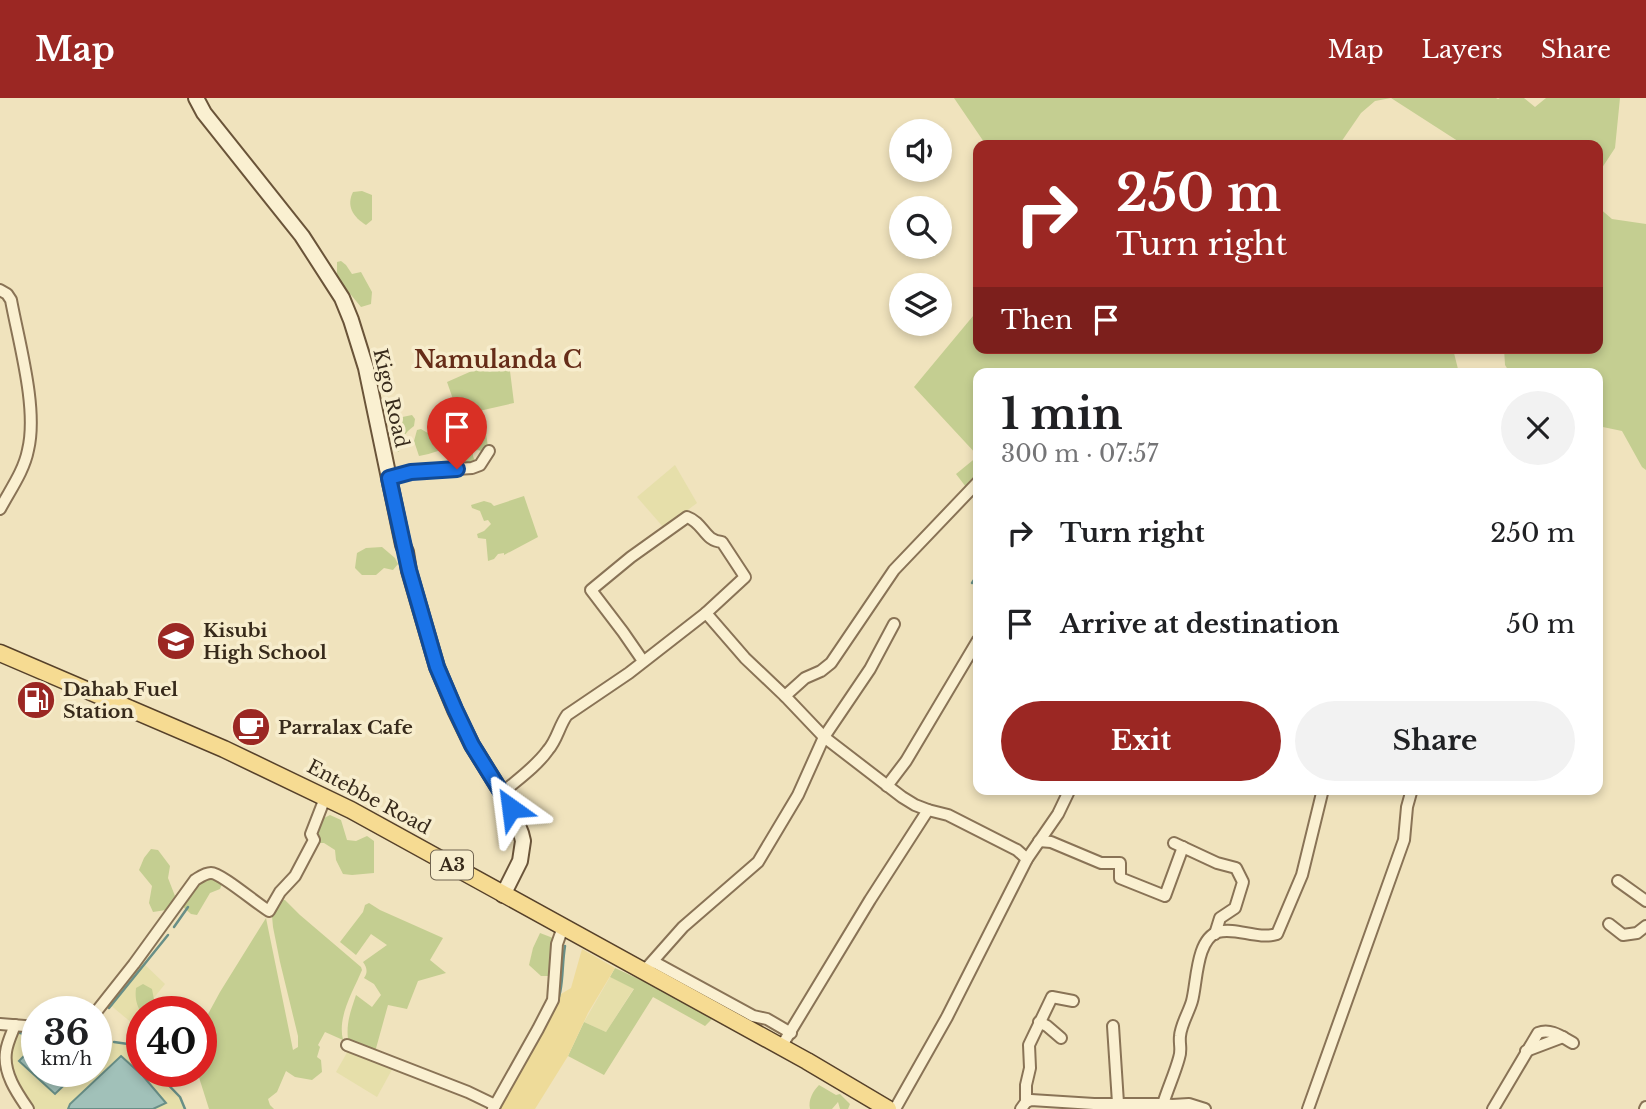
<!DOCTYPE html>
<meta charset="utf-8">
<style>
:root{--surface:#fff;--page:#f2f2f2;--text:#202124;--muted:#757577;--accent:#9b2723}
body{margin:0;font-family:"Libre Baskerville",serif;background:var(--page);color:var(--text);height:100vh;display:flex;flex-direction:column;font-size:26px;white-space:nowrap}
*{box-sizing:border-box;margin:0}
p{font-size:23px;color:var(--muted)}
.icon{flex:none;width:38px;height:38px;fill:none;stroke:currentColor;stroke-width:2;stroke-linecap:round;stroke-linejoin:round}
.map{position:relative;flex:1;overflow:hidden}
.sheet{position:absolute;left:973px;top:270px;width:630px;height:427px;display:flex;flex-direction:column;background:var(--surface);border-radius:14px;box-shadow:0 4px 10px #0003}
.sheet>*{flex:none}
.banner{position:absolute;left:973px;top:42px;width:630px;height:214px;border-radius:14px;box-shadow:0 4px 10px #0003;background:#9b2723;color:#fff;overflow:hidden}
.tools{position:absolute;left:889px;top:21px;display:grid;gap:14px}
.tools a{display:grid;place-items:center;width:63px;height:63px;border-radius:50%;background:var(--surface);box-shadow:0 4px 10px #0003;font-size:35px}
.speed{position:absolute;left:21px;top:898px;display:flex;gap:14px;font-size:35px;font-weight:700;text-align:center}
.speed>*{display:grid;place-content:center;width:91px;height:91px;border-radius:50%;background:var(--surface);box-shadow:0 4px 10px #0003;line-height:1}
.speed small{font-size:18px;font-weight:400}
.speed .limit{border:10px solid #d22;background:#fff;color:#111}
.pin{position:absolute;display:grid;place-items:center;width:60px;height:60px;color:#fff;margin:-72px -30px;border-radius:50% 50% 50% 0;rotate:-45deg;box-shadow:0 0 7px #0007}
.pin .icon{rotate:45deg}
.me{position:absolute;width:77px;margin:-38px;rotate:329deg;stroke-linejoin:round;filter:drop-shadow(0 0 5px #0008)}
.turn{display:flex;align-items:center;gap:24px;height:147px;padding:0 28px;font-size:32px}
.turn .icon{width:91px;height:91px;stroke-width:2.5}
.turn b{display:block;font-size:49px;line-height:60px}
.then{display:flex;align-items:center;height:66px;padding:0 28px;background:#0003;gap:14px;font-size:26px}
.round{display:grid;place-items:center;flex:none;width:74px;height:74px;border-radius:37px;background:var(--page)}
.headline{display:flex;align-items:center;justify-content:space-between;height:119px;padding:0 28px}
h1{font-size:42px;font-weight:700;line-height:52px}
.cta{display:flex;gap:14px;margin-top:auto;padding:14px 28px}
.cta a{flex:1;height:80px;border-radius:42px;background:var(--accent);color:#fff;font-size:28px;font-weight:700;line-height:80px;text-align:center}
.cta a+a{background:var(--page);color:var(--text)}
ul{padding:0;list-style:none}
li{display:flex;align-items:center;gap:21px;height:91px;padding:0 28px}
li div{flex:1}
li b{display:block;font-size:26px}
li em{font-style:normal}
header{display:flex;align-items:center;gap:42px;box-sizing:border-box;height:98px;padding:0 35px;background:var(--accent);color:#fff}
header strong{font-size:33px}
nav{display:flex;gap:38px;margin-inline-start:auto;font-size:24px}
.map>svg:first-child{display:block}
</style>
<header>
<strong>Map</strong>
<nav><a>Map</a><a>Layers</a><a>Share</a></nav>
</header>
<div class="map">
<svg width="1646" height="1011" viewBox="0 0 1646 1011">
<rect width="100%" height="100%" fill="#f0e3bd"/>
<g fill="#e6dfaa">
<path d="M675 367 697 405 664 430 637 399Z"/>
<path d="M141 863 165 886 133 926 108 905Z"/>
<path d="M610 879 634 890 606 934 584 924Z"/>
<path d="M37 932V973H96V948H103L114 944 128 946 142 960V973H155L180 999 185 1011H34L16 989 12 964 11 948 19 933Z"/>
<path d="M349 951 394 968 377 999 336 974Z"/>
</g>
<g fill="#c4ce91">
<path d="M954 0H1496L1498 1 1500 0H1524L1535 9 1546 0H1620L1615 50 1598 76V47H1464L1391 0 1375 3 1361 15 1339 47H986Z"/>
<path d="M362 93 372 97V122L366 127C353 119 346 108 353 94Z"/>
<path d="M1598 109 1612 121 1646 126V372L1642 369 1622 333 1598 328V275H1510L1505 267 1504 250H1598Z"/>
<path d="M341 163 346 167 352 176 361 174 372 194 371 206 361 209 342 186 337 176V164Z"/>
<path d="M978 212V250H1455L1454 255 1459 275H978V399L976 402 956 376 978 358 914 289Z"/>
<path d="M508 257 514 305 479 313 480 319 461 324 447 284Z"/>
<path d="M412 317 415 321 414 328C404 335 401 342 399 354L393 352 388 322Z"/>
<path d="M421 331 431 337 481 332 486 335 488 349 484 354 478 352 473 353V358L476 366 453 370 451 363 459 350 456 348C444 350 432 356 419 358L414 343 417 332Z"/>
<path d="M524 398 538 439 504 457V455L498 456 494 461 488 463 486 441 478 440 477 436 484 433 491 426 488 422 484 423 480 413 472 410 471 407 484 403 491 405 494 408Z"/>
<path d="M382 449 395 460 398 466 393 472 384 470 376 477H362L355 470 357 455 366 450Z"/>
<path d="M330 717 341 722 347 742 356 743 367 738 374 743V775L352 777 343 776 336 762 335 752 324 745H320L316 739 324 720Z"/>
<path d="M151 751 158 752 170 768 168 780 175 798 166 812 153 814 149 805 152 788 139 772 144 760Z"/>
<path d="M205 780H214L222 786 220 791 210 795 197 817 191 816 182 808 196 789Z"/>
<path d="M282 802H285L300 817 361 869 362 872C354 892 337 918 343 942L325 934 318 947 320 949 317 959 321 962 322 974 312 982 295 979 286 973 277 994 268 1001 270 1007 274 1011H209L197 973H201V929L220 894 266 820 293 952 298 949V938L280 864 273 829 272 818 277 807Z"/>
<path d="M369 805 380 812 443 840 430 862 446 875 418 883 407 911 388 907 375 954 348 941C346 925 351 912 356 897L372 909 381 897 374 886 364 880C368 875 367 869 363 864L387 847 371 836 356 857 340 844 363 814 365 807Z"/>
<path d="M540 835 553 840 560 847 554 878H541L529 867 533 850Z"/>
<path d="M615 870 675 898 712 921 705 928 653 899 604 977 568 958 584 924 606 934 634 891 610 879Z"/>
<path d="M143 886 152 891 155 907 160 908 164 904 173 905 176 913H140C136 905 135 899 136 890Z"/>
<path d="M819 987 836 997 840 996 850 1006 848 1011H840L838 1004 832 1011H810C808 1002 813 993 819 987Z"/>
</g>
<path fill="#eedb99" d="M582 851 615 870 588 915 568 958 535 1011H496L557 907 561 896 571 890Z"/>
<g fill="#a1c1b9" stroke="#688f87" stroke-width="2">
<path d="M37 945V973H79L55 996 19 963Z"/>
<path d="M121 958 143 978 166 1005 153 1011H68L70 1006Z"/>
</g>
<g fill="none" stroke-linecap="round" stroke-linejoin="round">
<g stroke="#688f87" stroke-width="2.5">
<path d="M972 485 978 476"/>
<path d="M174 829 188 809"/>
<path d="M109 910 168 837"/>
<path d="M552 915C565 894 561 871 565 848"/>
<path d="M96 926 102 918"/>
<path d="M20 935 37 938"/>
<path d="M114 944 128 946 142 960"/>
<path d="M155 973 180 999 185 1011"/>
</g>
<g stroke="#897356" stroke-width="14">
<g id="street">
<path d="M0 192 7 196 11 202C19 245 38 311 28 352 24 373 10 392 0 411"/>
<path d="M389 380 411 374 472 370 480 367 489 353"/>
<path d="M643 563 623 534 591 492 631 459 687 419C704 425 704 443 722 444L745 479 706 515"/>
<path d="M785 598 805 580 821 573 831 565 894 472 978 384"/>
<path d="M887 688 906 663 978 542"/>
<path d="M502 695C517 682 536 669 548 652 557 642 559 628 567 617L629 575 706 515 745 560 785 598 824 639 902 699 915 707 928 712"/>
<path d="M1039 743 1051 744 1101 765H1120V780L1165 798 1183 749"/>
<path d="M1174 745 1217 765 1236 770 1243 784 1235 810 1220 820 1215 836"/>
<path d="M1618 783 1646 803"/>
<path d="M1609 826 1623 837 1637 835 1646 828"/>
<path d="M654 864 753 918 767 921 791 935"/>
<path d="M644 873 683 829 758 764 798 697 824 639 870 571 894 526"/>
<path d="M96 914 134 866 195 782C200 779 205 775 211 775 221 775 257 806 269 813L280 794 295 778 314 742 311 736 325 700"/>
<path d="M1039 924 1047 928 1061 940"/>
<path d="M0 926 37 929"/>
<path d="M15 927C12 935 7 945 6 954 3 975 17 995 28 1011"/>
<path d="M1113 928 1118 1005"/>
<path d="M347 947 468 994 495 1007"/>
<path d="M781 949 870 802 928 712 948 717 1017 752 1027 761"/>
<path d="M1526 953 1563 939"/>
<path d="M1026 1004V987L1030 970 1029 947 1052 899 1073 903"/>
<path d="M1163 1006C1168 990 1175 975 1179 960 1182 952 1179 946 1180 938 1181 926 1189 914 1192 903 1197 885 1196 841 1218 834 1237 829 1257 842 1277 836L1302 777 1323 691"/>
<path d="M493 1011 538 931 553 902 557 846 563 829"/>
<path d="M895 1011 947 919 1027 761 1058 716 1070 691"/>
<path d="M1021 1011 1026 1004 1031 1002 1094 1006H1163L1172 1007 1189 1006 1205 1011"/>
<path d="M1308 1011 1404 742 1407 709 1412 691"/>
<path d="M1493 1011 1538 935C1551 930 1562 939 1573 945"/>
<path d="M1645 1011 1646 1009"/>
</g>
</g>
<g stroke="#6a5439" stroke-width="18">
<path id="secondary" d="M196 0 204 15 302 138 342 200 351 222 366 270 403 447 406 454 409 473 437 569 455 612 472 647 511 710 521 735 523 743 520 763 503 797"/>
</g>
<g stroke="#56412a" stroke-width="19">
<path id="primary" d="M0 555 224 651 351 712 807 963 888 1011"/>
</g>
<use href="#street" stroke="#faf0d1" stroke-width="10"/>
<use href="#secondary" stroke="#faf0d1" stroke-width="14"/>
<use href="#primary" stroke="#f6db92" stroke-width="16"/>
</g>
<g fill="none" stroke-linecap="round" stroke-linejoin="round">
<g stroke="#114b97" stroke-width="18">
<path id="route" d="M457 371 411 374 389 380 409 472 437 569 455 611 472 647 511 710"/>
</g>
<use href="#route" stroke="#1a73e8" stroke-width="12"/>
</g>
<defs>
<g id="school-disc" transform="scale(2.0125)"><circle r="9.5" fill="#9b2723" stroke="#f7edcd"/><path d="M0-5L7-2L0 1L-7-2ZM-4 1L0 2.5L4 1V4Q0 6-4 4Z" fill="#fff"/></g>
<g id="fuel-disc" transform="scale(2.0125)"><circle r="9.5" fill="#9b2723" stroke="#f7edcd"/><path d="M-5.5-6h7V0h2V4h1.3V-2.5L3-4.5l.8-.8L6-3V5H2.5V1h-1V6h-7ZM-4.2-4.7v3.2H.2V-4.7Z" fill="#fff"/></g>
<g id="cafe-disc" transform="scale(2.0125)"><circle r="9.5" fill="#9b2723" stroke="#f7edcd"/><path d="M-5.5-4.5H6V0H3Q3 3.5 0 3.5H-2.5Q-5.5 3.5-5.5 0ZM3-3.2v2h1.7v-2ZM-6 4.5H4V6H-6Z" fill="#fff"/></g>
</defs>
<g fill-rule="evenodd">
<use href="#school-disc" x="176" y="543"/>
<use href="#fuel-disc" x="36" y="602"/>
<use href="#cafe-disc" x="251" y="629"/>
</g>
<g text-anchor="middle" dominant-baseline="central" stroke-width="7" stroke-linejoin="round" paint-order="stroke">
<rect fill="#f7edcd" stroke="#716450" stroke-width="2" x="431" y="752.5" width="42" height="29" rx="5"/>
<g font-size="18" font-weight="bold" fill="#372a1b">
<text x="452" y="767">A3</text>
</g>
<g font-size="19" fill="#372a1b" stroke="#f7edcd">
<text transform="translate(391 300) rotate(77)">Kigo Road</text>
<text transform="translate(369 699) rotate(28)">Entebbe Road</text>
</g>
<g font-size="19" font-weight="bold" fill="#372a1b" stroke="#f7edcd" text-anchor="start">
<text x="203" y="532">Kisubi<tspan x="203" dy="22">High School</tspan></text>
<text x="63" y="591">Dahab Fuel<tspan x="63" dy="22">Station</tspan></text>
<text x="278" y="629">Parralax Cafe</text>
</g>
<g font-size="23" font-weight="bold" fill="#662c18" stroke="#f7edcd">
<text x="498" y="262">Namulanda C</text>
</g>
</g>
</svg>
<div class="tools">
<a><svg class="icon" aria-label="sound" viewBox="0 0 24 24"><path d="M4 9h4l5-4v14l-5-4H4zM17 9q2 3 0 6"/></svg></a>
<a><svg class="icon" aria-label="search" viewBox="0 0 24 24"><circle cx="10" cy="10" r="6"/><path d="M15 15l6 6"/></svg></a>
<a><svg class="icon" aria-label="layers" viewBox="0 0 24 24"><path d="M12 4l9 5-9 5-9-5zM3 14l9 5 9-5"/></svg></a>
</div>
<div class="speed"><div>36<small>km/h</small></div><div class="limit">40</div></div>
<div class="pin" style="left:457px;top:371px;background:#d93025"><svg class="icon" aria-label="arrive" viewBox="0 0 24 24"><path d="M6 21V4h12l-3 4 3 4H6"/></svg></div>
<svg class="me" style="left:511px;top:710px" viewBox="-20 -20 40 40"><path d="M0-17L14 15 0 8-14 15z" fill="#1a73e8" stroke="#fff" stroke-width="4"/></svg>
<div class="banner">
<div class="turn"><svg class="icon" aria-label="right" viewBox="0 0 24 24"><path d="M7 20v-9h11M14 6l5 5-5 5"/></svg><div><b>250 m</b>Turn right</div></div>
<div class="then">Then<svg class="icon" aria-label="arrive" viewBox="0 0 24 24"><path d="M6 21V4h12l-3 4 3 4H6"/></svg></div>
</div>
<section class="sheet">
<div class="headline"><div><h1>1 min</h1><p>300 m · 07:57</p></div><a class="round"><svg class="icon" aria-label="close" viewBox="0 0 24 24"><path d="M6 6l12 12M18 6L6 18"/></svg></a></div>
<ul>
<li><svg class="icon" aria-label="right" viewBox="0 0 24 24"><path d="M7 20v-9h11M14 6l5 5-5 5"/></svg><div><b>Turn right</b></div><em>250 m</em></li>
<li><svg class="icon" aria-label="arrive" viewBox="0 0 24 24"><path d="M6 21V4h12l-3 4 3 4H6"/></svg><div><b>Arrive at destination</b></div><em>50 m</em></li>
</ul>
<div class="cta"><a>Exit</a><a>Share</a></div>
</section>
</div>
